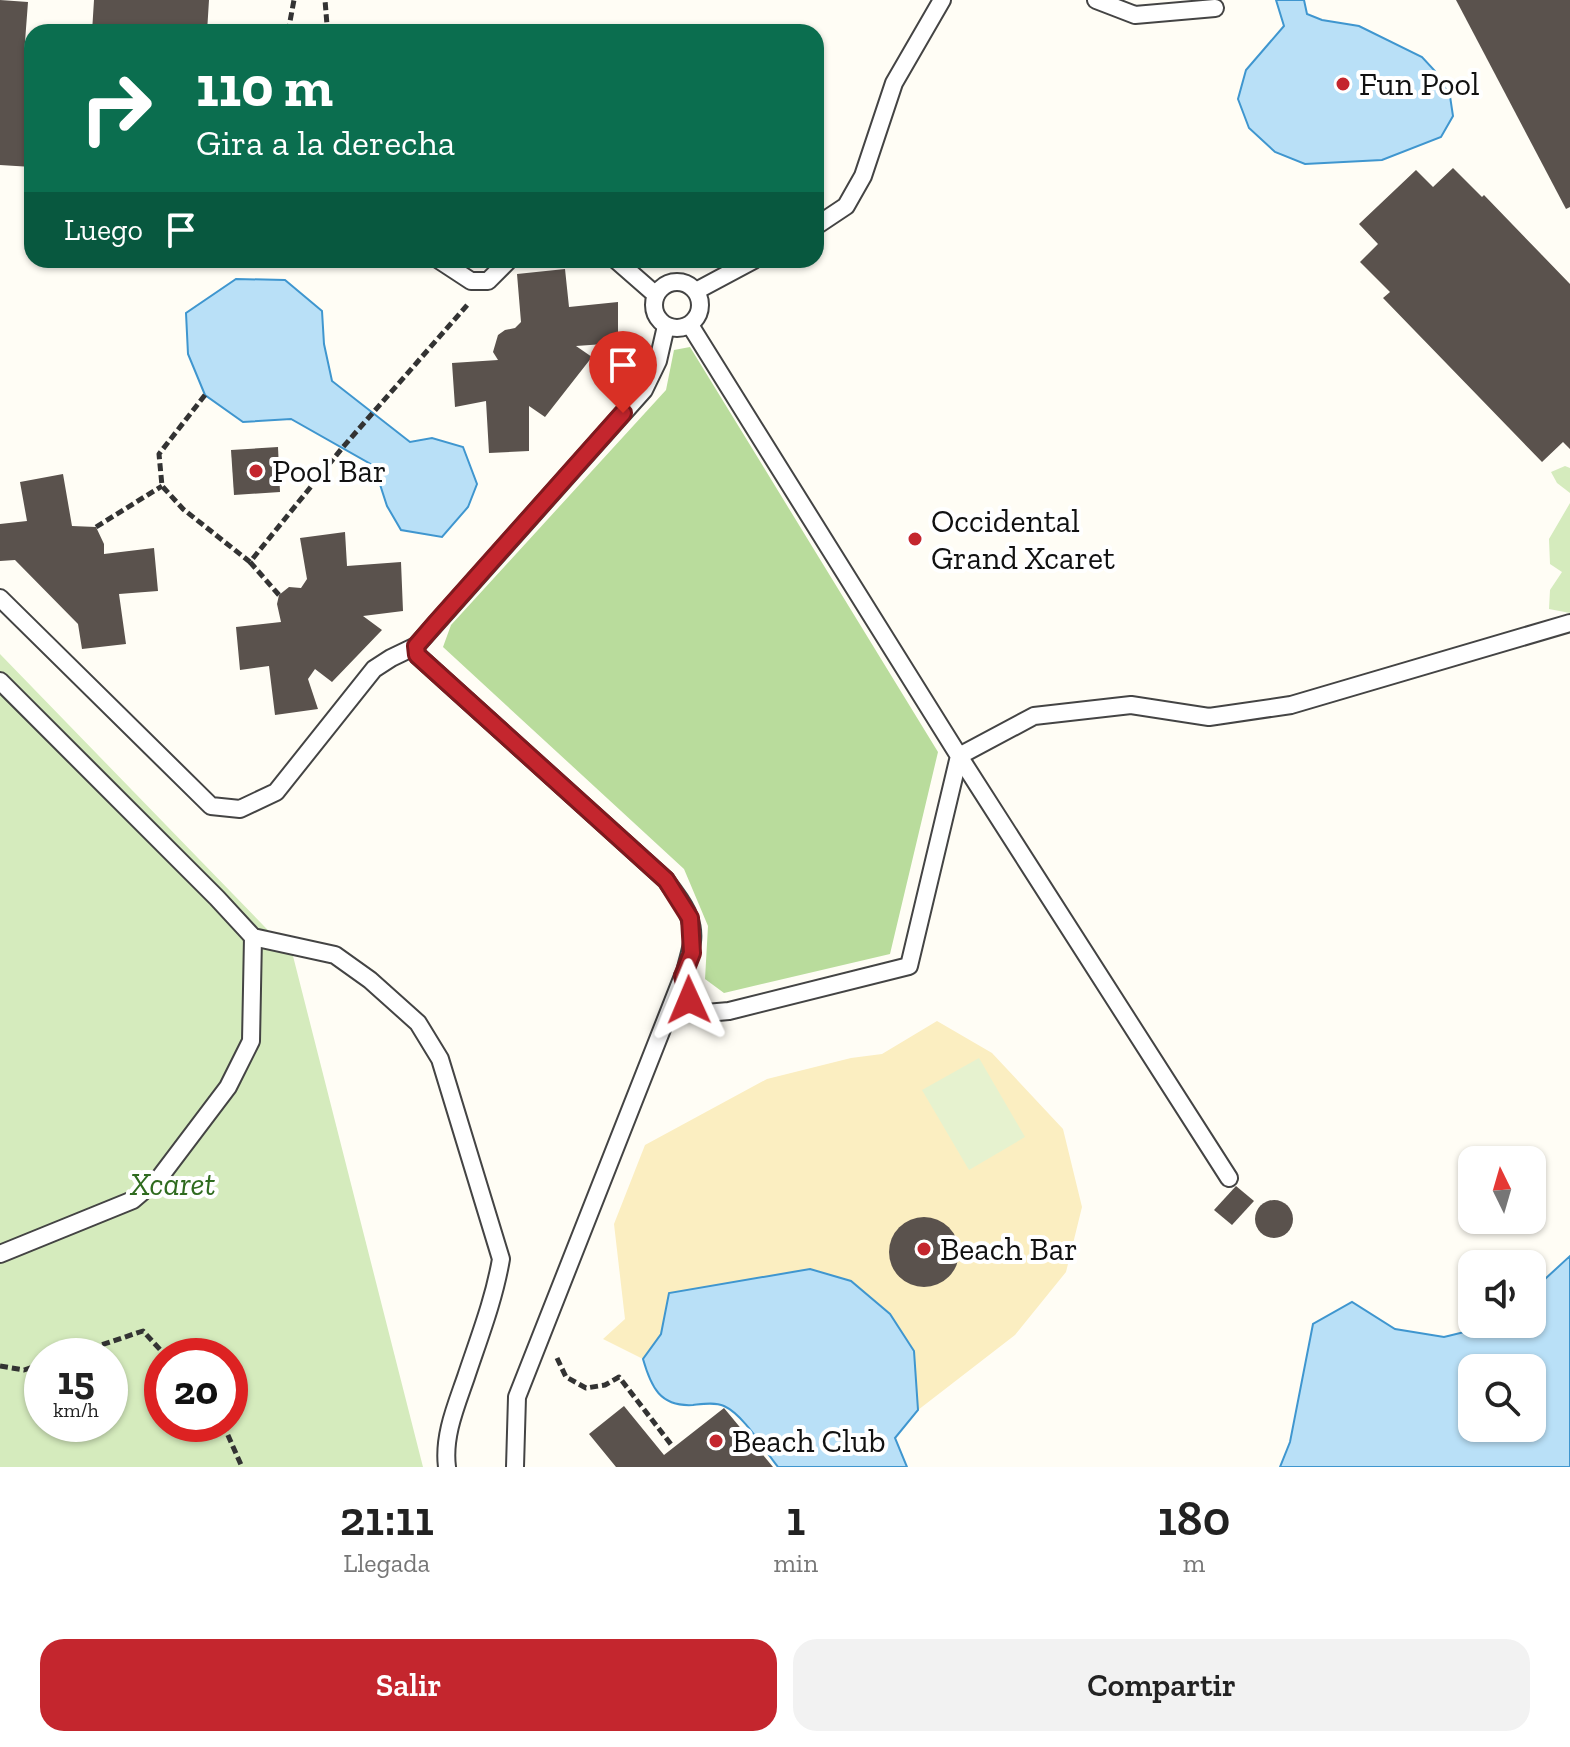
<!DOCTYPE html>
<html lang="es">
<style>
:root{--surface:#fff;--page:#f2f2f2;--text:#222;--muted:#767676;--accent:#c4262e}
body{margin:0;font-family:"Zilla Slab",serif;background:var(--page);color:var(--text);height:100vh;display:flex;flex-direction:column;font-size:30px;white-space:nowrap}
*{box-sizing:border-box;margin:0}
p{font-size:26px;color:var(--muted)}
.icon{flex:none;width:44px;height:44px;fill:none;stroke:currentColor;stroke-width:2;stroke-linecap:round;stroke-linejoin:round}
.map{position:relative;height:1467px;overflow:hidden}
.drawer{display:flex;flex-direction:column;background:var(--surface);flex:1}
.drawer>*{flex:none}
.hud{position:absolute;left:24px;top:24px;width:800px;height:244px;border-radius:24px;box-shadow:0 2px 6px #0004;background:#0b6e4f;color:#fff;overflow:hidden}
.needle{width:52px;rotate:355deg}
.tools{position:absolute;left:1458px;top:1146px;display:grid;gap:16px}
.tools a{display:grid;place-items:center;width:88px;height:88px;border-radius:16px;background:var(--surface);box-shadow:0 2px 6px #0004;font-size:40px}
.speed{position:absolute;left:24px;top:1338px;display:flex;gap:16px;font-size:40px;font-weight:700;text-align:center}
.speed>*{display:grid;place-content:center;width:104px;height:104px;border-radius:50%;background:var(--surface);box-shadow:0 2px 6px #0004;line-height:1}
.speed small{font-size:20px;font-weight:400}
.speed .limit{border:12px solid #d22;background:#fff;color:#111}
.pin{position:absolute;display:grid;place-items:center;width:68px;height:68px;color:#fff;margin:-82px -34px;border-radius:50% 50% 50% 0;rotate:-45deg;box-shadow:0 0 8px #0007}
.pin .icon{rotate:45deg}
.me{position:absolute;width:88px;margin:-44px;rotate:359deg;stroke-linejoin:round;filter:drop-shadow(0 0 6px #0008)}
.turn{display:flex;align-items:center;gap:28px;height:168px;padding:0 40px;font-size:36px}
.turn .icon{width:104px;height:104px;stroke-width:2.5}
.turn b{display:block;font-size:56px;line-height:68px}
.then{display:flex;align-items:center;height:76px;padding:0 40px;background:#0003;gap:16px;font-size:30px}
.eta{display:flex;justify-content:space-evenly;align-items:center;height:136px;text-align:center}
.eta b{font-size:48px;font-weight:600;line-height:56px}
.button{display:flex;gap:16px;margin-top:auto;padding:16px 40px}
.button a{flex:1;height:92px;border-radius:24px;background:var(--accent);color:#fff;font-size:32px;font-weight:600;line-height:92px;text-align:center}
.button a+a{background:var(--page);color:var(--text)}
.map>svg:first-child{display:block}
</style>
<div class="map">
<svg width="1570" height="1467" viewBox="0 0 1570 1467">
<rect width="100%" height="100%" fill="#fffdf5"/>
<g fill="#d5ebbd" fill-rule="evenodd">
<path d="M1565 466 1570 468V493L1557 483 1551 472Z"/>
<path d="M1570 503V613L1549 609 1550 590 1562 572 1550 564 1549 539Z"/>
<path d="M0 654 293 956 423 1467H0ZM42 1356H110V1424H42ZM162 1356H230V1424H162Z"/>
</g>
<path fill="#b9dc9c" d="M690 347 938 752 890 954 724 993 705 979 708 926 684 869 443 647 451 625 666 390 674 350Z"/>
<path fill="#fbeec1" d="M937 1021 992 1053 1063 1129 1082 1207 1066 1272 1015 1335 918 1410 914 1351 661 1334 643 1359 603 1339 625 1319 614 1224 645 1145 767 1079 851 1058 882 1054Z"/>
<path fill="#e6f2cf" d="M979 1058 1025 1137 969 1170 922 1090Z"/>
<g fill="#b9e0f7" stroke="#3f96cf" stroke-width="2" fill-rule="evenodd">
<path d="M1276 0H1304L1307 14 1322 20 1359 26 1422 57 1435 71 1450 96 1453 116 1441 137 1382 160 1305 164 1275 152 1249 128 1238 99 1246 70 1284 26Z"/>
<path d="M236 279 285 280 322 311 324 344 332 381 410 442 432 438 463 447 477 484 468 507 442 537 401 530 387 506 374 466 291 419 243 422 205 395 188 354 186 313Z"/>
<path d="M1570 1256V1467H1280L1290 1442 1313 1324 1352 1302 1395 1329 1444 1337 1497 1324H1532V1291ZM1472 1368H1532V1428H1472Z"/>
<path d="M810 1269 851 1281 890 1314 914 1351 918 1410 895 1438 907 1467H778C764 1450 744 1415 724 1406 715 1402 703 1404 693 1405 660 1407 651 1387 643 1359L661 1334 669 1293Z"/>
</g>
<g fill="#5a524d">
<path d="M0 0 28 2 24 55 32 56V167L0 165Z"/>
<path d="M94 0H209L207 32H92Z"/>
<path d="M1456 0H1570V207L1566 209Z"/>
<path d="M1453 168 1482 197 1484 195 1570 284V449L1563 442 1542 462 1383 298 1390 292 1360 262 1378 244 1359 224 1416 170 1433 187Z"/>
<path d="M565 269 569 307 618 302V343L576 346 592 357 545 417 529 406V451L489 453 486 401 455 407 452 363 498 360 493 352 498 335 505 330 515 328 521 322 517 274Z"/>
<path d="M278 447 280 492 234 495 231 450Z"/>
<path d="M63 474 72 526 96 527 104 544V554L154 548 158 591 119 594 126 644 82 649 78 624 15 560 0 561V524L27 521 20 482Z"/>
<path d="M345 532 347 566 401 562 403 611 363 616 382 630 332 682 315 669 308 679 318 709 275 715 269 666 240 670 236 627 281 622 277 604 279 595 289 587 301 588 307 579 300 538Z"/>
<path d="M1236 1186 1254 1201 1232 1225 1214 1210Z"/>
<circle cx="1274" cy="1219" r="19"/>
<circle cx="924" cy="1252" r="35"/>
<path d="M624 1406 664 1455 724 1408 773 1467H616L589 1434Z"/>
</g>
<g fill="none" stroke-linecap="round" stroke-linejoin="round">
<g stroke="#444" stroke-width="20">
<g id="service">
<path d="M1096 0 1135 15 1215 8"/>
<path d="M816 226 846 206 863 176 894 83 942 0"/>
<path d="M439 260 471 281H488L509 260"/>
<path d="M616 260 656 295"/>
<circle cx="677" cy="305" r="23"/>
<path d="M696 291 754 260"/>
<path d="M666 326 658 361 644 390 416 646 417 655 666 880C673 891 685 904 689 917 704 959 661 976 706 1013L729 1011 909 966 959 756 690 325"/>
<path d="M0 598 211 806 240 809 276 792 374 669 391 658 416 646"/>
<path d="M0 681 217 898 253 937 335 955 370 980 418 1023 440 1059 501 1259C494 1300 479 1338 466 1377 456 1406 443 1436 447 1467"/>
<path d="M1229 1178 959 756 1034 716 1131 705 1209 717 1291 705 1570 623"/>
<path d="M0 1254 133 1200 160 1177 228 1087 251 1041 253 937"/>
<path d="M515 1467 517 1397 683 976"/>
</g>
</g>
<g stroke="#333" stroke-width="5" stroke-dasharray="8 4" stroke-linecap="butt">
<path d="M288 32 294 0"/>
<path d="M321 32 327 25 325 0"/>
<path d="M205 395 159 454 162 486 183 509 250 562 343 447 469 303"/>
<path d="M96 527 162 486"/>
<path d="M250 562 279 595"/>
<path d="M68 1356 143 1331 166 1356"/>
<path d="M557 1358 566 1377 586 1388 605 1385 619 1377 673 1447"/>
<path d="M0 1366 24 1370 42 1364"/>
<path d="M223 1424 242 1467"/>
</g>
<use href="#service" stroke="#fff" stroke-width="16"/>
</g>
<g fill="none" stroke-linecap="round" stroke-linejoin="round">
<g stroke="#7f191e" stroke-width="20">
<path id="route" d="M623 413 435 624 416 646 417 655 666 880 690 918 692 953 683 976 689 1000"/>
</g>
<use href="#route" stroke="#c4262e" stroke-width="14"/>
</g>
<g fill="#c4262e" stroke="#fff" stroke-width="3">
<circle cx="1343" cy="84" r="8"/>
<circle cx="256" cy="471" r="8"/>
<circle cx="915" cy="539" r="8"/>
<circle cx="924" cy="1249" r="8"/>
<circle cx="716" cy="1441" r="8"/>
</g>
<g text-anchor="middle" dominant-baseline="central" stroke-width="8" stroke-linejoin="round" paint-order="stroke">
<g font-size="32" fill="#111" stroke="#fff" text-anchor="start">
<text x="1359" y="84">Fun Pool</text>
<text x="272" y="471">Pool Bar</text>
<text x="931" y="521">Occidental<tspan x="931" dy="37">Grand Xcaret</tspan></text>
<text x="940" y="1249">Beach Bar</text>
<text x="732" y="1441">Beach Club</text>
</g>
<g font-size="32" font-style="italic" fill="#2f6b1f" stroke="#fff">
<text x="173" y="1184">Xcaret</text>
</g>
</g>
</svg>
<div class="tools">
<a><svg class="needle" viewBox="-14 -14 28 28"><path d="M0-13l5 13h-10z" fill="#e53935"/><path d="M0 13l5-13h-10z" fill="#767676"/></svg></a>
<a><svg class="icon" aria-label="sound" viewBox="0 0 24 24"><path d="M4 9h4l5-4v14l-5-4H4zM17 9q2 3 0 6"/></svg></a>
<a><svg class="icon" aria-label="search" viewBox="0 0 24 24"><circle cx="10" cy="10" r="6"/><path d="M15 15l6 6"/></svg></a>
</div>
<div class="speed"><div>15<small>km/h</small></div><div class="limit">20</div></div>
<div class="pin" style="left:623px;top:413px;background:#d93025"><svg class="icon" aria-label="arrive" viewBox="0 0 24 24"><path d="M6 21V4h12l-3 4 3 4H6"/></svg></div>
<svg class="me" style="left:689px;top:1000px" viewBox="-20 -20 40 40"><path d="M0-17L14 15 0 8-14 15z" fill="#c4262e" stroke="#fff" stroke-width="4"/></svg>
<div class="hud">
<div class="turn"><svg class="icon" aria-label="right" viewBox="0 0 24 24"><path d="M7 20v-9h11M14 6l5 5-5 5"/></svg><div><b>110 m</b>Gira a la derecha</div></div>
<div class="then">Luego<svg class="icon" aria-label="arrive" viewBox="0 0 24 24"><path d="M6 21V4h12l-3 4 3 4H6"/></svg></div>
</div>
</div>
<section class="drawer">
<div class="eta">
<div><b>21:11</b><p>Llegada</p></div>
<div><b>1</b><p>min</p></div>
<div><b>180</b><p>m</p></div>
</div>
<div class="button"><a>Salir</a><a>Compartir</a></div>
</section>
